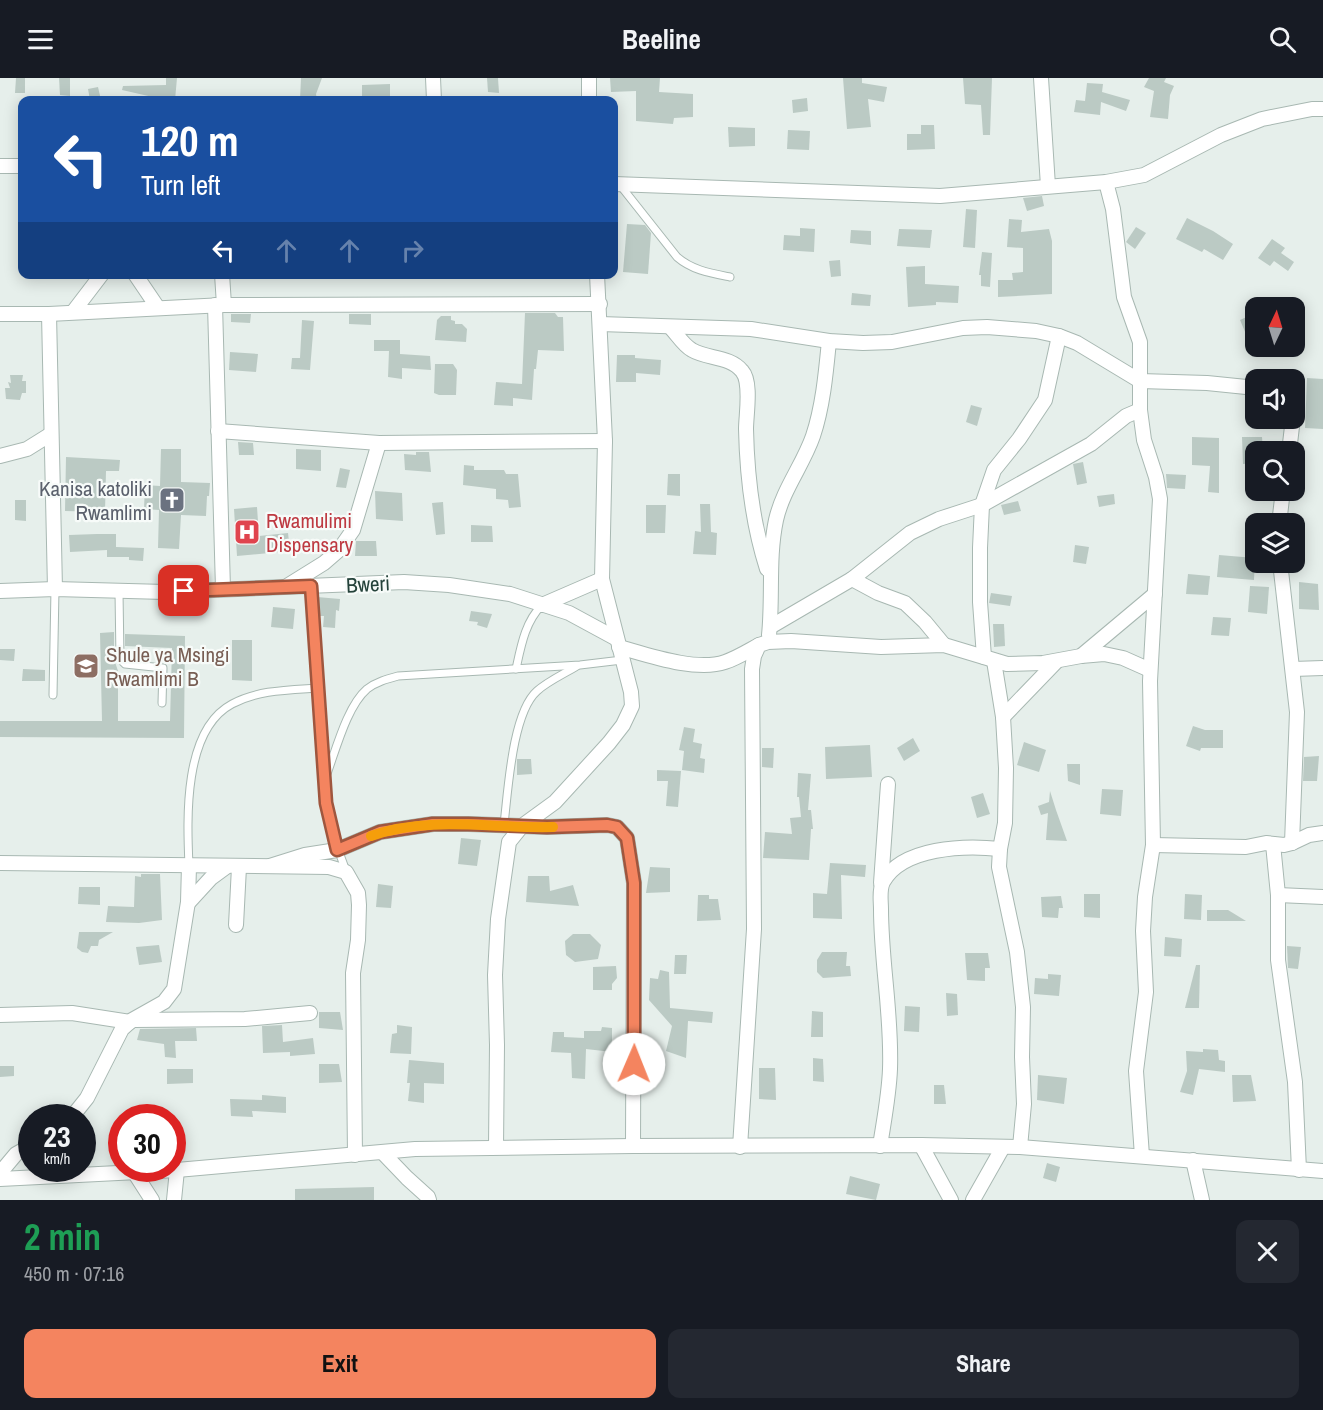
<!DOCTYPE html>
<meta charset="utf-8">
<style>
:root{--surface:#171b24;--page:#242831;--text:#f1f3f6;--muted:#9ea1a6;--accent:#f4845f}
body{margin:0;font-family:"Archivo Narrow",sans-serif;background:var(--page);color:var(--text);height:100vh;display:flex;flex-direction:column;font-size:22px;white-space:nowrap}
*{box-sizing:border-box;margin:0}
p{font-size:20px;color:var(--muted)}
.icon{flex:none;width:33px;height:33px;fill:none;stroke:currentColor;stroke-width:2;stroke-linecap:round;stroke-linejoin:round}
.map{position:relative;height:1122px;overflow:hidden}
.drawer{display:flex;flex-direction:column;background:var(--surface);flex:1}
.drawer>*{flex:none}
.top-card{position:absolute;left:18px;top:18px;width:600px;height:183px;border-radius:12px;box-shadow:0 3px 15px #0003;background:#1a4fa0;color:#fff;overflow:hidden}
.needle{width:39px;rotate:4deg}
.controls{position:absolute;left:1245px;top:219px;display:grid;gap:12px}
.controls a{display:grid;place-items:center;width:60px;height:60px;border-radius:12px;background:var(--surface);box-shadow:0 3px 15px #0003;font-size:30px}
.speed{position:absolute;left:18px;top:1026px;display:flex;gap:12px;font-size:30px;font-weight:700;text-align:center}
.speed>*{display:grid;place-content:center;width:78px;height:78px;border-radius:50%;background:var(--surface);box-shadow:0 3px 15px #0003;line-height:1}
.speed small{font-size:15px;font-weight:400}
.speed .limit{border:9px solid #d22;background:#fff;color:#111}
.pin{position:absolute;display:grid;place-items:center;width:51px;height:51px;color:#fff;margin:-26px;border-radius:12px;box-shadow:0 3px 9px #0006}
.me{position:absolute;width:66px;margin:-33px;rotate:1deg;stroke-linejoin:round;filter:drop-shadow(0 0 4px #0008)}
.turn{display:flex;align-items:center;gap:21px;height:126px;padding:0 24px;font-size:27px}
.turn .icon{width:78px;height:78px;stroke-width:2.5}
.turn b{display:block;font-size:42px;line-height:51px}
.lanes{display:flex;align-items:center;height:57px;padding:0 24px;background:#0003;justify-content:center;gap:30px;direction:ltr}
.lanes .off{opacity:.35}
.round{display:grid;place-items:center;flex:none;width:63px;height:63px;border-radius:12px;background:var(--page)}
.summary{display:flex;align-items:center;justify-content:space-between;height:102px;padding:0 24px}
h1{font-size:36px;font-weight:700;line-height:45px;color:#1e9e55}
.cta{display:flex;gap:12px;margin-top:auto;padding:12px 24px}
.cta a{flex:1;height:69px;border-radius:12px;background:var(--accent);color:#111;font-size:24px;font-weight:700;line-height:69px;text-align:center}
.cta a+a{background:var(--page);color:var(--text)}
header{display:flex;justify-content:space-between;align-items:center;height:78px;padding:0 24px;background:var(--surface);font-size:27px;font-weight:700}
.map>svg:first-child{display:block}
</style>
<header><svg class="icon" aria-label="menu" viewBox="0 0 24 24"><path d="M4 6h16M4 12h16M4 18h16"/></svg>Beeline<svg class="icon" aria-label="search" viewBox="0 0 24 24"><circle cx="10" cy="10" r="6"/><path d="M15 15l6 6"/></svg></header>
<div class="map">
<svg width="1323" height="1122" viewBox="0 0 1323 1122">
<rect width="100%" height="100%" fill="#e6efeb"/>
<g fill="#bbcac4">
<path d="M16 0H25V15H15Z"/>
<path d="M59 0H70V18L60 17Z"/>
<path d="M166 0H177L175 22H166L122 12 123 8 166 7Z"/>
<path d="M301 0H322L316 16 317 22H300Z"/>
<path d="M487 0H498L499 15 488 14Z"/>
<path d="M610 0H660L659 14 693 16V39L674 40 673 46 636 43V13L611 14Z"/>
<path d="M843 0H862V5L887 9 884 24 868 21 871 49 847 51Z"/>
<path d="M963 0H992L990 57H983L981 27 965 26Z"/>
<path d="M1149 0H1166L1164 4 1174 8 1170 17 1168 41 1150 39 1154 13 1144 9Z"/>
<path d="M1087 5 1103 6 1102 14 1130 22 1126 33 1101 24 1100 37 1074 34 1076 22 1085 23Z"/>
<path d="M390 6V22H362V7Z"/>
<path d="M98 9 101 22H90L88 11Z"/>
<path d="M807 20 808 33 793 35 792 22Z"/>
<path d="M921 47H934L935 71 907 72V56H921Z"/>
<path d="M728 49 755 50V68L729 69Z"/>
<path d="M788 52 810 53 809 72 787 71Z"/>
<path d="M1042 118 1044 128 1027 133 1023 120Z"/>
<path d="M966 131 977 132 975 170 963 169Z"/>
<path d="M1187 140 1213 153 1233 166 1223 182 1204 171 1202 174 1176 161Z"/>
<path d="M1009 141 1022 142 1021 154 1049 151 1052 163V216L998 219V202H1013L1012 195 1023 194V170L1007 169Z"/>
<path d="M627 146 645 147 651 155 648 196 623 194Z"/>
<path d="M1136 149 1146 155 1135 171 1126 164Z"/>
<path d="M800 150 815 151 814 174 783 172 784 157 800 158Z"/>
<path d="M899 151 932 152 930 170 897 168Z"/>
<path d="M851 152 871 153V167L850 165Z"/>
<path d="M1272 161 1285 170 1281 175 1294 184 1288 193 1274 183 1270 188 1258 180Z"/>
<path d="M982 174 992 175 990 209 981 208V197H979Z"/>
<path d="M840 182 841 198 831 199 829 183Z"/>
<path d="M925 188V206L959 208 958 225 936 224V227L908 229 906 189Z"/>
<path d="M852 215 871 217 870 228 851 227Z"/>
<path d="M525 235H555L558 239H563L564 273 538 272 536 291H534L532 322 513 320V328L494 327 496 304 522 306Z"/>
<path d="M231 236H251L250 245 231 244Z"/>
<path d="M349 236H371V247L349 246Z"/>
<path d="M1251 237 1256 252 1246 256 1240 242Z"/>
<path d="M441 238H451V242L455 243V246H462L467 251 466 264 435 262 437 242Z"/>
<path d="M302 242 314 243 310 292 291 291 292 280H300Z"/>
<path d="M374 262H400V276L430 278 431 292 402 290V301L388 299 389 273H374Z"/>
<path d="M230 274 258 276 256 294 229 292Z"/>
<path d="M617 277H635V280L661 282 660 297 636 295V304H616Z"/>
<path d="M435 286H453L457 292 456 317H439L434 315Z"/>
<path d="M10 297H23L22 303H26V315H22L20 322 6 321 5 310H10L8 304 11 305Z"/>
<path d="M1307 300 1323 301V351L1305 350Z"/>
<path d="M971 327 982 330 977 348 966 344Z"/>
<path d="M1192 359 1219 360V415L1208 414 1210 388 1192 387Z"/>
<path d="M1242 359H1262L1263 374H1256V385L1243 386Z"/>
<path d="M238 364 253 365 254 377H239Z"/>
<path d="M161 371H181V404L210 405 209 418H207L206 438 181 437 179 471 158 470 159 432 144 431 145 407 160 408Z"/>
<path d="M296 371 321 372V393L296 391Z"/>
<path d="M416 374H429L431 394 405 392 404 376 416 377Z"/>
<path d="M66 379 120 382 119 393H106L105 434 65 433Z"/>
<path d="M1083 384 1087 405 1077 407 1073 386Z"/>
<path d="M464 387 474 388V392H504L506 396H518L521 429 509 430 508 422 496 421V411L463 407Z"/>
<path d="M340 390 350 392 346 410 336 409Z"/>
<path d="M668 396H680V418L667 417Z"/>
<path d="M1166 396 1186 397 1185 411 1167 410Z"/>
<path d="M375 413 402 415 403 443 376 441Z"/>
<path d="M1114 416 1115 426 1099 429 1097 418Z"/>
<path d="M15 422H26V443L15 442Z"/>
<path d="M1018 423 1021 433 1004 437 1001 427Z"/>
<path d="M443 424 445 456 436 457 432 425Z"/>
<path d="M700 426H710L711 454 717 455 716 477 693 476 695 453 701 454Z"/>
<path d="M646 427H666L665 455H646Z"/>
<path d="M257 429 259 458 288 455 290 473 237 478 234 431Z"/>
<path d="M471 447 492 448 493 464H471Z"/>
<path d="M97 456H116V469L144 470 143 483 129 482V479H107V472L70 474 69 457Z"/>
<path d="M356 463H376L377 478H355Z"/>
<path d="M1075 467 1089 469 1086 486 1073 484Z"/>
<path d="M1219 477 1255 480 1254 502 1217 499Z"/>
<path d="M1188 496 1210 498 1208 517 1186 516Z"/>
<path d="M1299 504 1318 506 1319 532 1299 531Z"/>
<path d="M1250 508 1269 509 1267 536 1248 534Z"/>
<path d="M991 515 1012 518 1010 528 989 525Z"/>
<path d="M317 519 340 521 339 533 336 532 335 550 323 549 324 538H319Z"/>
<path d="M273 529 295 531 293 551 271 549Z"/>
<path d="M471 533 492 536 487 550 477 547 478 544 469 543Z"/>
<path d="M1213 539 1231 540 1229 558 1211 557Z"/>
<path d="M993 546H1004L1005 568 994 569Z"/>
<path d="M114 554V581L118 593V643H170L172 570 125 568V556L185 558 184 660 0 659V643H102L100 555Z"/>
<path d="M232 562H252V603L232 602Z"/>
<path d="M0 571H15L14 583 0 582Z"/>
<path d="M23 591 45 592V603H22Z"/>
<path d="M1193 648 1205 652H1223V670H1201L1200 673 1186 668Z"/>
<path d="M684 649 695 651 693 664 702 666 700 680 705 681 704 695 682 692 684 673 679 672Z"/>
<path d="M913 660 920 673 904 683 897 670Z"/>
<path d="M1024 664 1046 672 1039 694 1017 687Z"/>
<path d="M870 667 872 699 826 701 825 669Z"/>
<path d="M762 670H774L773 690 762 689Z"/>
<path d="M1319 678 1317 703H1303L1304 679Z"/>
<path d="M517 681H531L532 696 517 697Z"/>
<path d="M1067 686H1080V707L1068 703Z"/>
<path d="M657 692 681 693 678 729 666 728 668 703H657Z"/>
<path d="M798 695 811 696 808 732H811L813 751H811L809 782 763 780 765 754 792 756 790 740 801 739 799 719H797Z"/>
<path d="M1102 711 1123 712 1121 738 1100 736Z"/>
<path d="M1050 713 1056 732 1067 763 1046 762 1048 735 1041 737 1038 728 1049 724Z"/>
<path d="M983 715 990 736 977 740 971 719Z"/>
<path d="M461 760 481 762 477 788 458 786Z"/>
<path d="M830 785 866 787 865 799 841 797 842 841 813 840V815L827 816Z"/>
<path d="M650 789 670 790V814L646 815Z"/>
<path d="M141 796H160L162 842 139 845 106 844 108 828 134 829 135 798 141 799Z"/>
<path d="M528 798H549L550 813 573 807 579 828 526 824Z"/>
<path d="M378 806 393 808 391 830 376 829Z"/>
<path d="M79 809H100V827L78 826Z"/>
<path d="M1084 816H1100V840L1084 839Z"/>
<path d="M1185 816 1202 817 1201 842 1184 841Z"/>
<path d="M698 817H709V821H718L721 842 697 843Z"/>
<path d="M1061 818 1063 830H1059L1058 840 1042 839 1041 819Z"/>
<path d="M1207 832H1228L1246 843H1207Z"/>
<path d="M79 854H113L99 862 98 868H91L88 875 82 874 77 870Z"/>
<path d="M573 856H590L601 867 598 881 575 884 566 877 565 863Z"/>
<path d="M1165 859 1182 861 1181 879 1164 878Z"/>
<path d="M159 867 162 884 139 887 136 869Z"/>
<path d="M1287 868 1301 869 1298 891 1288 890Z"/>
<path d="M822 874H847L846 888H850L851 898 823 900 817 894V882Z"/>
<path d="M965 875H988L990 890H985V903L967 902Z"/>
<path d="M675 877H687L686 896H674Z"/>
<path d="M1196 887H1200L1199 930H1185Z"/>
<path d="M616 888 617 900 612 906V912H593V889Z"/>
<path d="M660 892 669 894 670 930 713 934 712 945 688 943 686 980 666 973 672 948 649 922 650 900 658 901Z"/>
<path d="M1048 896 1061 897 1059 918 1034 916 1035 900 1048 901Z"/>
<path d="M946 915 957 916 958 937 947 938Z"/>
<path d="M905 928 920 929 919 954 904 953Z"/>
<path d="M812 933 823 934V959H811Z"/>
<path d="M319 934H340L343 952 319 950Z"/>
<path d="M282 947 283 964 313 960 315 976 290 978V974L263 975 262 948Z"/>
<path d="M397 947 412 949 411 976 390 975 392 956 397 955Z"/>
<path d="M602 949 612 950V974L586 971 585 1001 572 1000 571 975 551 974 553 954H564V959L584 960V953H601Z"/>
<path d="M196 950 197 963H175L176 980 165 979 164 966 137 962 140 951Z"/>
<path d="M1203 971 1218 972 1219 982 1225 983V994L1199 991 1193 1017 1180 1014 1187 993 1186 973 1203 974Z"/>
<path d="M813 980 823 981 824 1004 813 1003Z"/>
<path d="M409 982 444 985V1006L424 1005V1025L408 1023 410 1005H407Z"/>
<path d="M319 986H339L342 1004 319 1005Z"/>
<path d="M0 988H14V998L0 999Z"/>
<path d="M759 990H775L776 1022 759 1021Z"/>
<path d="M167 991H193V1005L167 1006Z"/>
<path d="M1038 997 1067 1000 1064 1026 1037 1022Z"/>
<path d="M1232 997H1251L1256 1023 1233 1024Z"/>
<path d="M934 1007H944L946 1026H934Z"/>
<path d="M262 1017 286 1019V1035L252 1033 253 1039 231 1038 230 1021 262 1022Z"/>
<path d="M1047 1085 1060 1089 1056 1104 1043 1100Z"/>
<path d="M850 1098 880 1106 876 1122 846 1116Z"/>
<path d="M374 1109V1122H295V1111Z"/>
</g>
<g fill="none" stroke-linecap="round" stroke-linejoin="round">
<g stroke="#a8b8b2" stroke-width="9">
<g id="lane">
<path d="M620 107 677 179C692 192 710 195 730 199"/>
<path d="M311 508 326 725 332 755 346 793"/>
<path d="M119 514 120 581 125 586 163 590 162 625"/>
<path d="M516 591C521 568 525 544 542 527"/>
<path d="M53 617 55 511"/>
<path d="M325 701C335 676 346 629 367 611 376 604 387 601 398 598L580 587 622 582"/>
<path d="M504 746C508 714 512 635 537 613 548 603 564 596 577 588"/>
<path d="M189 788C187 741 183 652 232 626 258 612 288 612 318 610"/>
</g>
</g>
<g stroke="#a8b8b2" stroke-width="16">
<g id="street">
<path d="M433 0 434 22"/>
<path d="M589 0V22"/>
<path d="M1041 0 1048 108"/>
<path d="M0 88H22"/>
<path d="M1106 104 1113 131 1124 219 1140 264V332L1144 362 1156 399 1160 421 1150 603 1153 767 1145 819 1143 853 1146 914 1136 993 1142 1078"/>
<path d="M614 106 940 118 1106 104 1144 97 1221 57 1262 41 1312 31H1323"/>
<path d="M135 196 158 230"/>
<path d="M222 196 224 227"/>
<path d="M215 227 223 511"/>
<path d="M73 234 102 196"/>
<path d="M0 236H49L224 227 600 226"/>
<path d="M49 236 55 511"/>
<path d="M600 246 751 251 829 263 863 265 892 264 963 250 987 249 1036 253 1059 258 1077 265 1140 303 1207 305 1256 310"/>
<path d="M670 249C677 256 683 267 692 272 707 281 730 278 742 293 752 304 746 337 746 351 747 398 753 447 767 491"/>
<path d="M218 353 379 365 605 363"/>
<path d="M1289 374 1293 340"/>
<path d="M0 378 27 371 51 356"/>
<path d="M1279 446 1283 412"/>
<path d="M1280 484 1297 634 1292 765"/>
<path d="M852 501 878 515 905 525 925 544 944 567"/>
<path d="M287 508 324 485 339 472 353 452 379 365"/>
<path d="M0 513 55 511 165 514 404 504 449 507 510 516 569 535 617 561"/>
<path d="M542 527 602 501"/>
<path d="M770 549 852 501 910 455 939 441 982 427 1091 366 1126 338 1140 332"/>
<path d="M769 557C773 519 768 480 776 442 783 411 803 387 813 358 823 328 826 294 829 263"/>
<path d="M619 569C648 577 696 594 725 584 737 580 748 573 759 567"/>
<path d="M1081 578 1155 516"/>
<path d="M984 579 980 524V470L982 427 994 392 1019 361 1045 322 1059 258"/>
<path d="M994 583 1003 639 1006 690 1005 745 1000 771 999 789 1017 874 1023 929 1022 979 1024 1026 1020 1069"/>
<path d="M1293 591 1323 590"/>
<path d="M1003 639 1056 584"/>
<path d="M1273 766 1278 817V882L1295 1004 1299 1092"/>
<path d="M1153 767 1246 769 1266 765 1284 767 1292 765 1309 757 1323 755"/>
<path d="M0 785 329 789 346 794 358 815 359 827 358 862 353 895 355 1077"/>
<path d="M270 788 305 777 337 772 380 754 433 746H468L547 749 607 747 617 749 627 760 634 805 633 1068"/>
<path d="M881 805 888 706"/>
<path d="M1278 817 1323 819"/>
<path d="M189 824 211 800 226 789"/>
<path d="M236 847 239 789"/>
<path d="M0 937 72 935 130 944"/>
<path d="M134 942 245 941 310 935"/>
<path d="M71 1040 87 1020 122 951 132 942 164 924 174 911 188 824 189 788"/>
<path d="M921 1067 951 1122"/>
<path d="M880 1068C884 1042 889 1017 890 991 892 937 881 884 881 831 881 823 879 812 883 804 902 769 965 767 1000 771"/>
<path d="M496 1069 497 967 495 897 498 841 509 764 522 748 555 724 609 665 623 647 632 628 631 614 602 501 605 363 597 196"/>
<path d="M740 1069 754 851 752 591 754 578 759 567 768 564 791 563 881 569 944 567 1007 586 1043 585 1081 578 1104 576 1123 580 1150 592"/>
<path d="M383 1075 407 1100 428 1119 429 1122"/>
<path d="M1193 1082 1202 1122"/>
<path d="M134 1094 152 1122"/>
<path d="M0 1095 16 1076 32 1067"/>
<path d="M0 1101 177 1092 415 1071 633 1068 921 1067 1020 1069 1323 1093"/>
<path d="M174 1122 177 1092"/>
<path d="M973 1122 1003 1069"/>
</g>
</g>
<use href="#lane" stroke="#fff" stroke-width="7"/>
<use href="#street" stroke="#fff" stroke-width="14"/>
</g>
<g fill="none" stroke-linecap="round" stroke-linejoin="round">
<g stroke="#9f563e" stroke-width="15">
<path id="route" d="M184 513 311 508 326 725 337 772 380 754 433 746H468L547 749 607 747 617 749 627 760 634 805V986"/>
</g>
<use href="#route" stroke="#f4845f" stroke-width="10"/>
<path stroke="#f59e0b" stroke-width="10" d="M371 758C430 737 493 751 553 749"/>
</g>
<defs>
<g id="church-square" transform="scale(1.35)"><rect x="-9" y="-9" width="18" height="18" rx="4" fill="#6b7280" stroke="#f7fbf9"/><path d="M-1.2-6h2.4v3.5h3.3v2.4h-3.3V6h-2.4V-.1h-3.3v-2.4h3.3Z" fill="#fff"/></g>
<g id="hospital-square" transform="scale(1.35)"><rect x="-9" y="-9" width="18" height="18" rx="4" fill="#e0444e" stroke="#f7fbf9"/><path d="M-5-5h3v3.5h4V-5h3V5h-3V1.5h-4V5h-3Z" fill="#fff"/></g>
<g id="school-square" transform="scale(1.35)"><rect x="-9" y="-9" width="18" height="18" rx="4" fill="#8d6e63" stroke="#f7fbf9"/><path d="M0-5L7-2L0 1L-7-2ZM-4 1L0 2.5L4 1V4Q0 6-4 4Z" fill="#fff"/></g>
</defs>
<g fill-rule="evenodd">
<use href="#church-square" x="172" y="422"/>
<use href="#hospital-square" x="247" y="454"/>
<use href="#school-square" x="86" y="588"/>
</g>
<g text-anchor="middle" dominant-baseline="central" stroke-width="4.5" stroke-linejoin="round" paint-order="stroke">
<g font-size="21" fill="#5b616d" stroke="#f7fbf9" text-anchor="end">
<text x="152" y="410">Kanisa katoliki<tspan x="152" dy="24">Rwamlimi</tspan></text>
</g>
<g font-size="21" fill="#be3a42" stroke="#f7fbf9" text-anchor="start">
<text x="266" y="442">Rwamulimi<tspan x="266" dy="24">Dispensary</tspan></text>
</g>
<g font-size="21" fill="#24423a" stroke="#f7fbf9">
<text transform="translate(368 506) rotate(-3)">Bweri</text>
</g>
<g font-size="21" fill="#785e54" stroke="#f7fbf9" text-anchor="start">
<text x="106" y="576">Shule ya Msingi<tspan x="106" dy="24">Rwamlimi B</tspan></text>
</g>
</g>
</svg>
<div class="controls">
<a><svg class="needle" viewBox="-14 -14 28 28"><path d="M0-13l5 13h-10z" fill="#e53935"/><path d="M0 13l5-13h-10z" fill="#9ea1a6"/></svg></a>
<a><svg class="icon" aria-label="sound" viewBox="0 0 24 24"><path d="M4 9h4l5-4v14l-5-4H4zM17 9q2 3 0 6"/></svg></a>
<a><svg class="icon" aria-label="search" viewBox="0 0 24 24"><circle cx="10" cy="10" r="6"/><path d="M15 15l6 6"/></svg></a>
<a><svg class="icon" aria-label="layers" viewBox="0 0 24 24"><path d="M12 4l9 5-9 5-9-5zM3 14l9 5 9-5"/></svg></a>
</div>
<div class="speed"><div>23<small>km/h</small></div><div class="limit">30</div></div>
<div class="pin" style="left:184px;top:513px;background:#d93025"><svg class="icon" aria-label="arrive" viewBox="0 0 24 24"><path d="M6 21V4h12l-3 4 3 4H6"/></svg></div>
<svg class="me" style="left:634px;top:986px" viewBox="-20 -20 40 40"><circle r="19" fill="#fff"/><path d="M0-13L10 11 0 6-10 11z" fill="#f4845f"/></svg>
<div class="top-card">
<div class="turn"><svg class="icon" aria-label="left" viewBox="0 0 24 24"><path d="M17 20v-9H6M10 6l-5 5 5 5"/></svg><div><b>120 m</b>Turn left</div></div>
<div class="lanes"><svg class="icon" aria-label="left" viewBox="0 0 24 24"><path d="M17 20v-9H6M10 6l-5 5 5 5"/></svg><svg class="icon off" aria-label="ahead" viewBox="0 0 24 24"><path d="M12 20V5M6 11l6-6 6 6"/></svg><svg class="icon off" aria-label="ahead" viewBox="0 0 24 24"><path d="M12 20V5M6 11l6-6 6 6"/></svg><svg class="icon off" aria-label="right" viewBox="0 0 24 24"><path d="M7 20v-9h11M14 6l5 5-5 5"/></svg></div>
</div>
</div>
<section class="drawer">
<div class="summary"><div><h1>2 min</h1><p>450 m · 07:16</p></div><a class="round"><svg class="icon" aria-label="close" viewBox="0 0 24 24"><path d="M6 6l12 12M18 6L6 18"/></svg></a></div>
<div class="cta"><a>Exit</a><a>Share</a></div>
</section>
